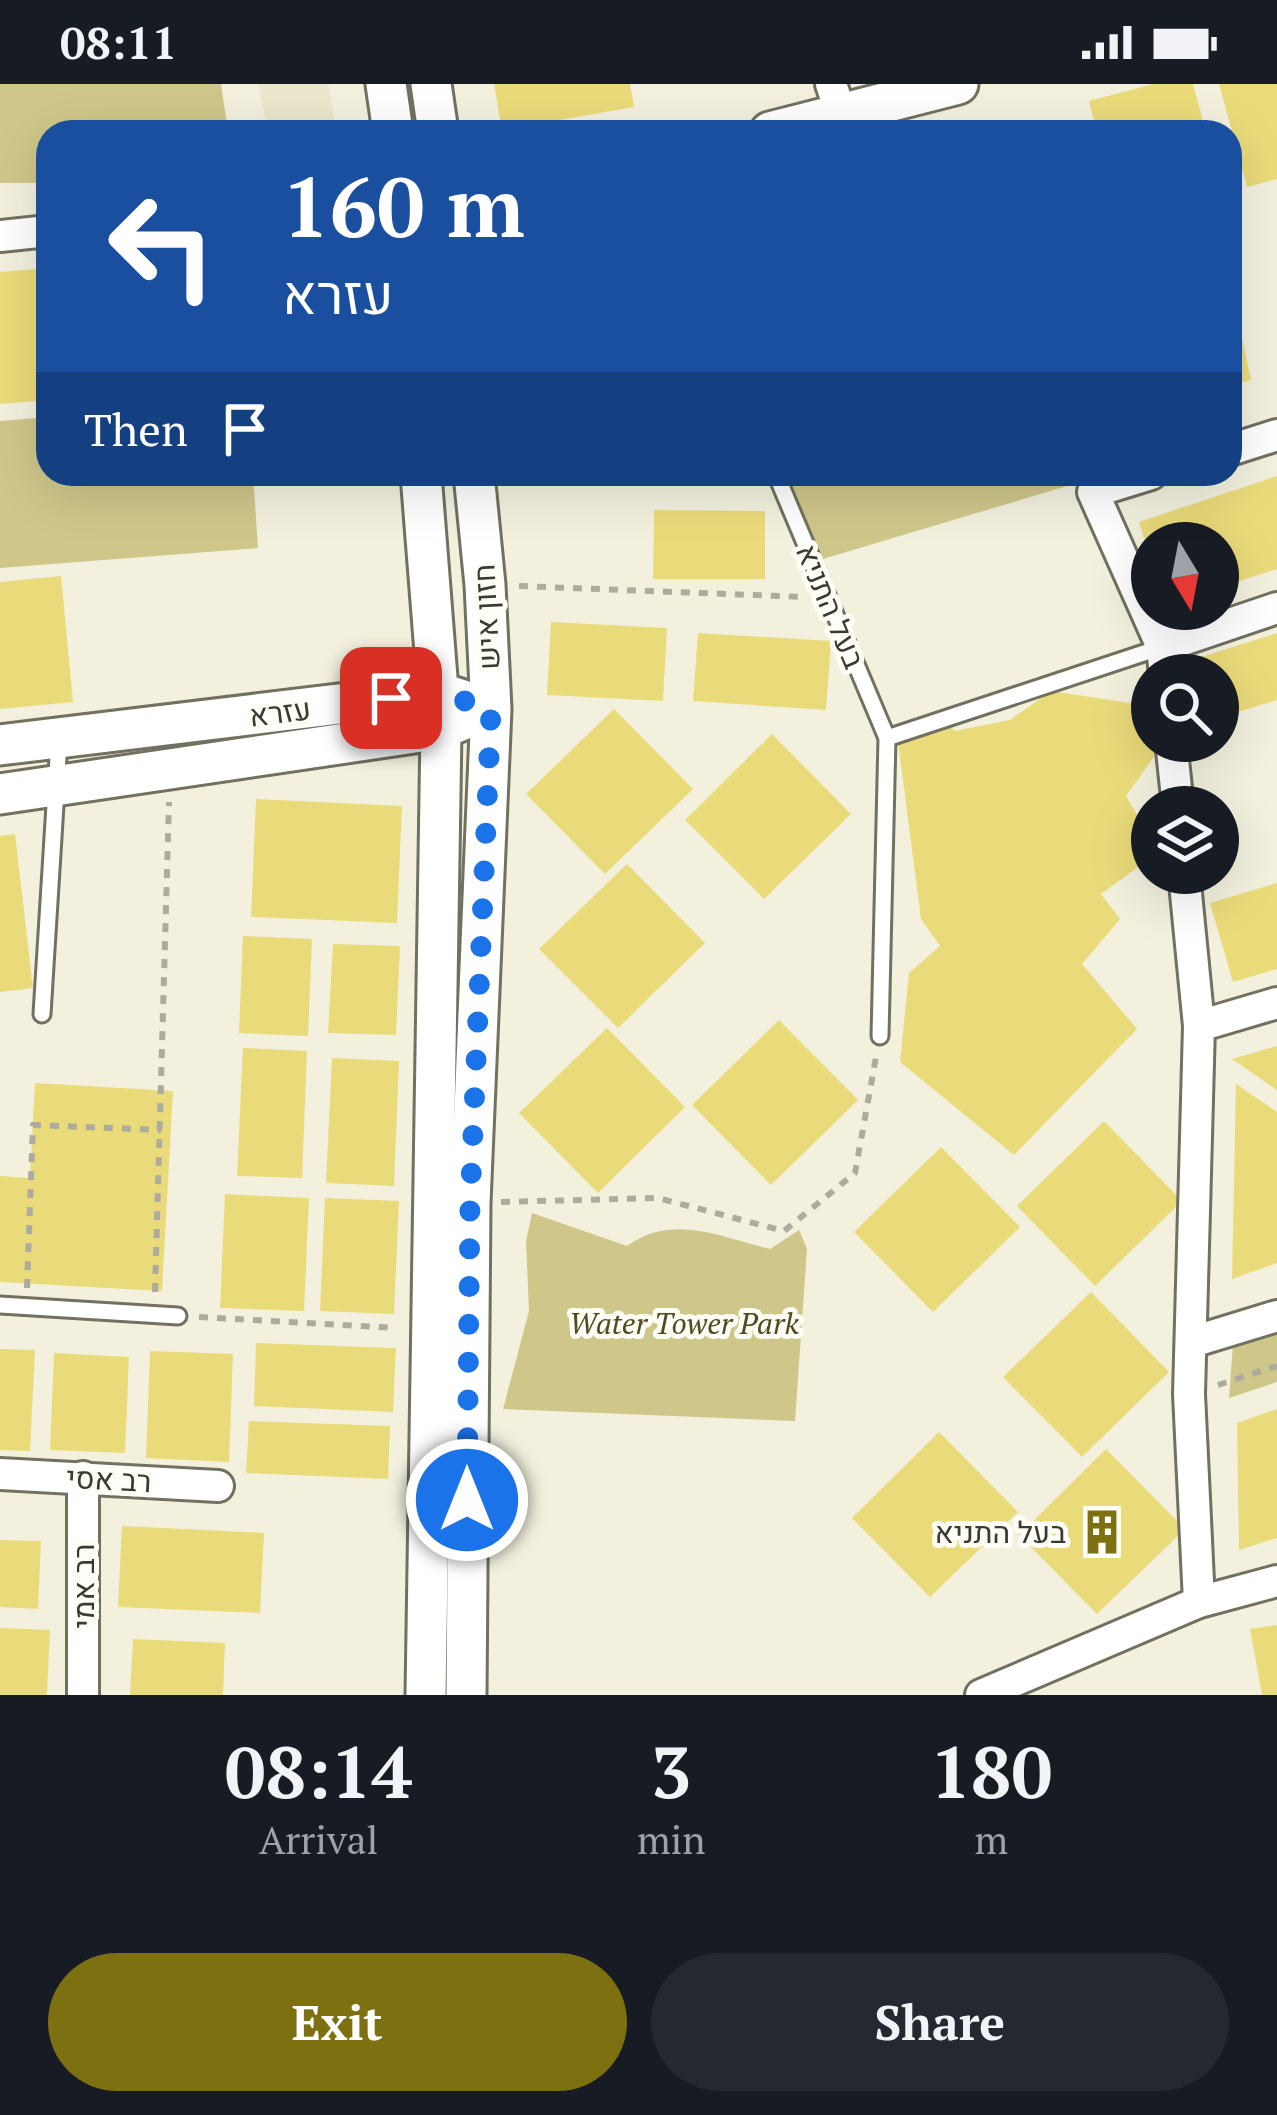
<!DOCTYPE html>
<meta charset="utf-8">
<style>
:root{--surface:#171b24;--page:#242831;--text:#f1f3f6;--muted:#9ea1a6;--accent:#7d7010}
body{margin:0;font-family:"PT Serif",Heebo,serif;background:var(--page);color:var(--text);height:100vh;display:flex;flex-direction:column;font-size:45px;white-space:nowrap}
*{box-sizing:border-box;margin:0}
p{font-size:39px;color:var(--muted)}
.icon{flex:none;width:66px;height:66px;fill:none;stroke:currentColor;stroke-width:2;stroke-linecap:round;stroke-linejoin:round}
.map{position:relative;height:1611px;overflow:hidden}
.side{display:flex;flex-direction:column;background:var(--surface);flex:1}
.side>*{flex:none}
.hud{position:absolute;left:36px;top:36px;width:1206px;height:366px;border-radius:36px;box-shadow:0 12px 48px #0002;background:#1a4fa0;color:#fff;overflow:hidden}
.needle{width:78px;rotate:170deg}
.tools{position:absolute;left:1131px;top:438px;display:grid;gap:24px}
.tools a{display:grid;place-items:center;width:108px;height:108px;border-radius:50%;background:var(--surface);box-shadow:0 12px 48px #0002;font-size:60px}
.pin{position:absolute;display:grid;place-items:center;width:102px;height:102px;color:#fff;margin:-51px;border-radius:24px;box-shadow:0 6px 18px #0006}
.me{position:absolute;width:132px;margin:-66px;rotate:0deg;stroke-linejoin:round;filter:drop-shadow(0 0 9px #0008)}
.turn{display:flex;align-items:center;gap:42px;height:252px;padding:0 48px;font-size:54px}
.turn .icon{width:156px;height:156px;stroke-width:2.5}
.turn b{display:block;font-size:84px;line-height:102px}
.then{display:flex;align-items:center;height:114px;padding:0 48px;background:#0003;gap:24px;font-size:45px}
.eta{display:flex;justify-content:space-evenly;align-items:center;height:204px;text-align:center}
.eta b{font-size:72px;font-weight:700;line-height:84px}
.primary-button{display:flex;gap:24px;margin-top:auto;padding:24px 48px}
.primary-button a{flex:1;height:138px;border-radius:72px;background:var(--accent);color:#fff;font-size:48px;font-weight:700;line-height:138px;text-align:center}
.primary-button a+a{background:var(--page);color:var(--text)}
.status{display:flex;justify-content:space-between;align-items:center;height:84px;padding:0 60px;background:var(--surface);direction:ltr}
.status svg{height:33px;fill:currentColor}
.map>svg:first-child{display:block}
</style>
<div class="status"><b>08:11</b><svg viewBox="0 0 49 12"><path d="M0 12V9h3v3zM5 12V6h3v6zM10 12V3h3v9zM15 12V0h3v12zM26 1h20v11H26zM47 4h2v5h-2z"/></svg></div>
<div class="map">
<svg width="1277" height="1611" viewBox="0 0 1277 1611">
<rect width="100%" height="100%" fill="#f3f1de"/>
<path fill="#eae7cc" d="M259 0H328L336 46 267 48Z"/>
<g fill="#cfc78a">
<path d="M0 0H221L228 48H48V99H0Z"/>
<path d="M48 333V390H253L258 464 0 484V337Z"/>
<path d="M779 390H1107L823 475Z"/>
<path d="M532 1129 627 1162C672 1129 720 1153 770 1165L799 1146 807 1165 795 1337 503 1325 529 1227 526 1157Z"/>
<path d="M1277 1246V1298L1229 1314 1233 1260Z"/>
</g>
<g fill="#eadb7a">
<path d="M494 0H630L634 23 502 46Z"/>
<path d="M1153 0H1193L1206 48H1097L1089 17Z"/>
<path d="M1219 0H1277V95L1247 103Z"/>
<path d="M48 184V316L0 320V188Z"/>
<path d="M1235 222 1251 296 1230 301V223Z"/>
<path d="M1277 392V485L1218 504V459H1152L1151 476 1139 438Z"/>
<path d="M654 426 765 427V495H653Z"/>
<path d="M61 492 73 618 0 625V498Z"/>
<path d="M551 538 667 544 663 617 547 611Z"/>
<path d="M698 549 831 557 826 626 693 617Z"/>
<path d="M1277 549V616L1218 634V591H1196L1192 576Z"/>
<path d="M1051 607 1150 622 1155 671 1126 712 1152 756V773L1101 810 1120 835 1082 880 1137 945 1014 1071 900 978 909 889 940 862 921 835 898 658 949 640 954 647 1010 636Z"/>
<path d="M614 625 693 705 605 790 526 710Z"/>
<path d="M772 650 851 730 764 815 685 736Z"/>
<path d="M256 715 402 722 397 839 251 833Z"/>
<path d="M15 750 33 904 0 908V752Z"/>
<path d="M627 780 705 859 618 944 539 865Z"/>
<path d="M1277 799V885L1233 898 1210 819Z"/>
<path d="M243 852 312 855 308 952 239 949Z"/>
<path d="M333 860 400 862 396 951 328 949Z"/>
<path d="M779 936 858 1016 771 1101 692 1021Z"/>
<path d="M607 944 685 1023 598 1109 519 1029Z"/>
<path d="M1277 962V1006L1232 975Z"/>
<path d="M243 964 307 967 302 1094 237 1092Z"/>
<path d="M332 974 399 977 394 1102 326 1099Z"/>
<path d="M35 999 173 1007 162 1207 0 1198V1092L30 1094Z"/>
<path d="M1236 1000 1277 1028V1179L1232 1195Z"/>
<path d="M1104 1037 1182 1117 1095 1202 1017 1122Z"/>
<path d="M941 1063 1020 1143 933 1228 854 1148Z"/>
<path d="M225 1110 309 1114 304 1227 220 1224Z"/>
<path d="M325 1114 399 1117 394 1230 320 1227Z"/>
<path d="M1091 1208 1169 1288 1082 1373 1003 1293Z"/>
<path d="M256 1259 396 1264 393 1328 254 1322Z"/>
<path d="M0 1265 35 1266 30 1367 0 1366Z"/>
<path d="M150 1267 233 1270 229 1378 146 1374Z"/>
<path d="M54 1269 129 1273 125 1369 50 1366Z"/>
<path d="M1277 1325V1454L1239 1466 1237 1339Z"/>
<path d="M249 1337 390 1342 388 1395 246 1389Z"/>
<path d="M939 1348 1018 1428 930 1513 852 1434Z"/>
<path d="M1106 1365 1185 1445 1097 1530 1019 1451Z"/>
<path d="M122 1442 264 1449 260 1529 118 1523Z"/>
<path d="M0 1456 41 1457 38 1525 0 1523Z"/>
<path d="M1277 1541V1611H1262L1250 1545Z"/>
<path d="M0 1544 50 1546 47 1611H0Z"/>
<path d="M133 1555 225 1559 223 1611H130Z"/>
</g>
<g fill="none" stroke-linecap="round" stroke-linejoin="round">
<g stroke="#72705f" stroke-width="21">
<g id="service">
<path d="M776 390 887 654 880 952"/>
<path d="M887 654 1162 563"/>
<path d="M42 930 59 657"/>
<path d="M0 1221 178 1232"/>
</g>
</g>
<g stroke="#72705f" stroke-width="36">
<g id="minor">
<path d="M831 0 842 32"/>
<path d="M0 152 48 147"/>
<path d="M1230 366 1277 351"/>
<path d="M1151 390 1093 408 1162 563 1165 591"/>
<path d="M1162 563 1277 524"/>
<path d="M1171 657 1178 723"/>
<path d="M1184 789 1199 942 1189 1310 1199 1518"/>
<path d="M1199 942 1277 919"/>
<path d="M1192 1258 1277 1232"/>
<path d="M0 1390 218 1402"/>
<path d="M83 1393V1611"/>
<path d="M981 1611 1199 1518 1277 1497"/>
</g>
</g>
<g stroke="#72705f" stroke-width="45">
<g id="tertiary">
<path d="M386 0 393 48"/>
<path d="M431 0 438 48"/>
<path d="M770 48 958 0"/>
<path d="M421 390 441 645 426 1611"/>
<path d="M0 661 438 608 463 616"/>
<path d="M0 710 441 645 463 636"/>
<path d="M466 1611 470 1119 491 625 485 501 474 390"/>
</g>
</g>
<g stroke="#adab9d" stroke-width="6" stroke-dasharray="9 9" stroke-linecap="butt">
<path d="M519 502 805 513"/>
<path d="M501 1118 658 1114 784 1147 855 1089 876 973"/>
<path d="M27 1204 33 1041 161 1046"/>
<path d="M155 1208 169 718"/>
<path d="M199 1233 396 1244"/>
<path d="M1218 1301 1277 1282"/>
</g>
<use href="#service" stroke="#fff" stroke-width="15"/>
<use href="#minor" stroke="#fff" stroke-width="30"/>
<use href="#tertiary" stroke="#fff" stroke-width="39"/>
</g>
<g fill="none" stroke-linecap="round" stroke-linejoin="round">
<path stroke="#1a73e8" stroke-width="21" stroke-dasharray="0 37.8" d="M391 614 439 608 491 626 470 1119 467 1416"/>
</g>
<defs>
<g id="building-bare" transform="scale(3.6)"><path d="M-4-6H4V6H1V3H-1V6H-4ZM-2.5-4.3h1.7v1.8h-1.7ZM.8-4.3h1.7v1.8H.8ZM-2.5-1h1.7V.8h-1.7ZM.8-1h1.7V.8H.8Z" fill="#7d7010" stroke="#fffef6" stroke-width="2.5" paint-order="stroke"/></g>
</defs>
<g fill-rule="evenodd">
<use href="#building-bare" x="1102" y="1448"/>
</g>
<g text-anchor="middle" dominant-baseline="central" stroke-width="10" stroke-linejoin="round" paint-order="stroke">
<g font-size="30" fill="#3a3932" stroke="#fffef6">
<text transform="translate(831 522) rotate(67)">בעל התניא</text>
<text transform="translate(486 533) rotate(-93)">חזון איש</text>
<text transform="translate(280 628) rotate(-7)">עזרא</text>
<text transform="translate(109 1395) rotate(3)">רב אסי</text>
<text transform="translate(83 1502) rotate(-90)">רב אמי</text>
</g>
<g font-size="30" font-style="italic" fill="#514b22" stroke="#fffef6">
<text x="684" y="1239">Water Tower Park</text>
</g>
<g font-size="30" fill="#3a3932" stroke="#fffef6" text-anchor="end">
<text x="1066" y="1448">בעל התניא</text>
</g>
</g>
</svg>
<div class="tools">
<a><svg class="needle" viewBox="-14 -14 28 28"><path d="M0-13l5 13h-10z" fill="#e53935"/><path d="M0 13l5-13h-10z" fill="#9ea1a6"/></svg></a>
<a><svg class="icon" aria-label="search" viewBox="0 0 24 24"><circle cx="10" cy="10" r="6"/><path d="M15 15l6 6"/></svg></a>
<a><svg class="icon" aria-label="layers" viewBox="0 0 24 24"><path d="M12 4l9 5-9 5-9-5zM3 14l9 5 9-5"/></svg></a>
</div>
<div class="pin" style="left:391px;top:614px;background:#d93025"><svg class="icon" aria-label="arrive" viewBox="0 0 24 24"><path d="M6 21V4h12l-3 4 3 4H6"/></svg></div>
<svg class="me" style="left:467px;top:1416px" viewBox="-20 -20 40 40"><circle r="17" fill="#1a73e8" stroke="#fff" stroke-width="3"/><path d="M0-11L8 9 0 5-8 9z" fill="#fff"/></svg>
<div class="hud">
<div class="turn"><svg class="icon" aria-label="left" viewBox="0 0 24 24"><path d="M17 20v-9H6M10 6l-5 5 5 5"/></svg><div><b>160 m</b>עזרא</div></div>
<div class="then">Then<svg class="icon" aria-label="arrive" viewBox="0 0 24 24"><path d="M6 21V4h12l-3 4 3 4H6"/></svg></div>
</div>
</div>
<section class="side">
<div class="eta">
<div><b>08:14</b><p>Arrival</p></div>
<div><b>3</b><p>min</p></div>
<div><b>180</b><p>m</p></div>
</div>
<div class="primary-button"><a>Exit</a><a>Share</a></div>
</section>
